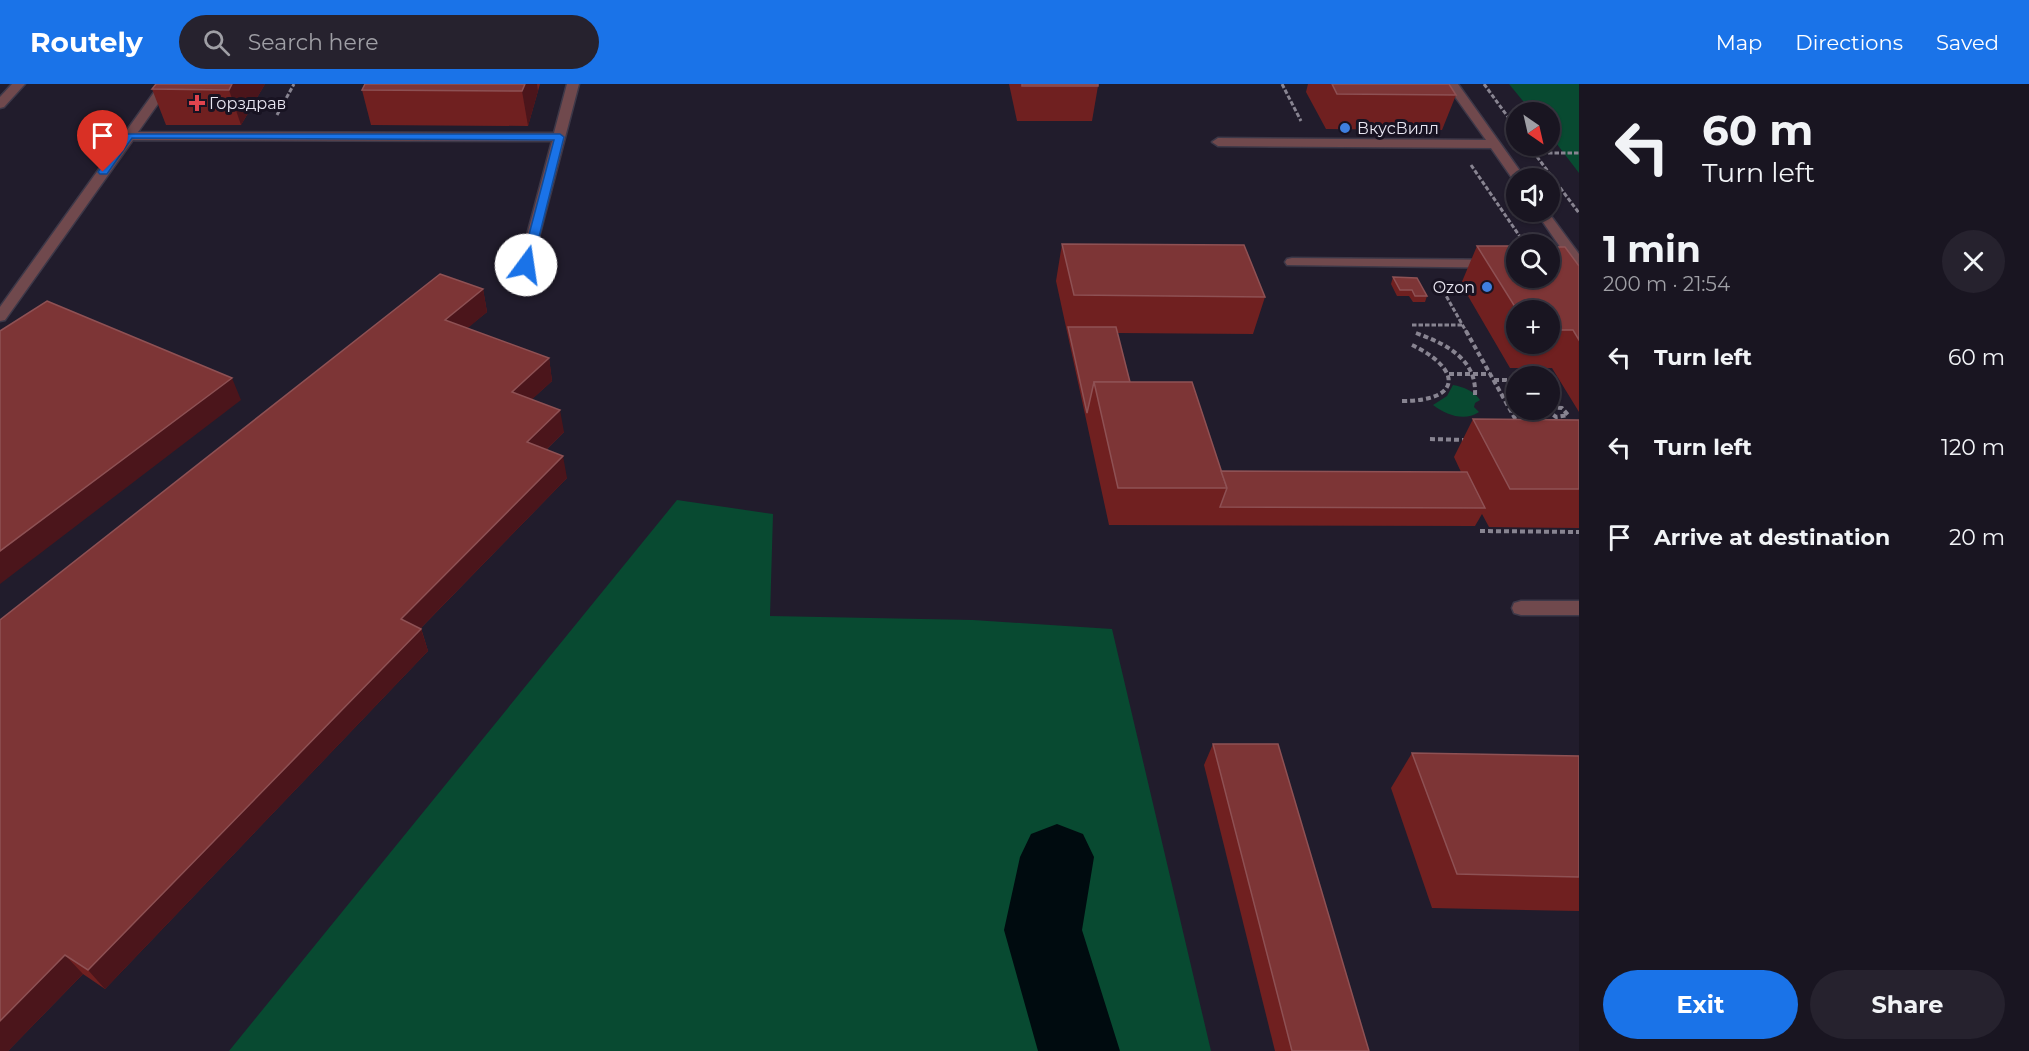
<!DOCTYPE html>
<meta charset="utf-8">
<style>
:root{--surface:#191521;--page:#26222e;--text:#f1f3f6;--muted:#9f9fa5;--line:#37343f;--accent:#1a73e8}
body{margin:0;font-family:Montserrat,sans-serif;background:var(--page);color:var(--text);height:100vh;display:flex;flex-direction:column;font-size:22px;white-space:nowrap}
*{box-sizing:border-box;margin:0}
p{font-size:20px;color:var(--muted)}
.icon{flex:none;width:33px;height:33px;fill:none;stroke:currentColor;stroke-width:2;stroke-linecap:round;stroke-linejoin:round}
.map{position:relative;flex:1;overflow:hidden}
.side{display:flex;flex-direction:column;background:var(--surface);width:450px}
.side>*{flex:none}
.banner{background:#191521;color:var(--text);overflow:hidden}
.needle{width:39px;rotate:146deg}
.controls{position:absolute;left:1506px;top:18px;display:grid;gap:12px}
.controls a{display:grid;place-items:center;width:54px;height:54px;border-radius:50%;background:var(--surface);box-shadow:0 2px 4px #0004,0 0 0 2px var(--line);font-size:30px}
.pin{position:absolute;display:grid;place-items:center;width:51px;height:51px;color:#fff;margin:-62px -26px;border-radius:50% 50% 50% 0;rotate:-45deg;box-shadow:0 0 6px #0007}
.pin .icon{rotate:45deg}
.me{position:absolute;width:66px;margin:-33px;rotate:14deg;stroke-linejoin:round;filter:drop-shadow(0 0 4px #0008)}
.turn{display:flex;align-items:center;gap:21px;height:126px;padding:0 24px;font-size:27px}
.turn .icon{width:78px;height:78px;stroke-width:2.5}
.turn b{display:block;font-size:42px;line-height:51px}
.round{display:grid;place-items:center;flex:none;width:63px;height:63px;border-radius:32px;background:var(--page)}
.headline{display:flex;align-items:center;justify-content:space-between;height:102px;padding:0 24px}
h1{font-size:36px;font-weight:700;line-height:45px}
.primary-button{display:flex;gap:12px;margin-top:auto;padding:12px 24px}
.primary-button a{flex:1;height:69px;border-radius:36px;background:var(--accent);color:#fff;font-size:24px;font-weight:700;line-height:69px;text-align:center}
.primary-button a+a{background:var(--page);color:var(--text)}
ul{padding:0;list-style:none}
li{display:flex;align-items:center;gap:18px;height:90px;padding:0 24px}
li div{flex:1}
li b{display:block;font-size:22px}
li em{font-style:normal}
header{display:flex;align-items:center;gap:36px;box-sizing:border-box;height:84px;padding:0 30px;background:var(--accent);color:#fff}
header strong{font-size:28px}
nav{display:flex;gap:33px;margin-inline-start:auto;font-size:21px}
.search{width:420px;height:54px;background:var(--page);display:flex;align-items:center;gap:15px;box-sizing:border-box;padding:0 21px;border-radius:33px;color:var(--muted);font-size:22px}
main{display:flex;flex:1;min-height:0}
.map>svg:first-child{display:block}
</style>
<header>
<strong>Routely</strong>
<div class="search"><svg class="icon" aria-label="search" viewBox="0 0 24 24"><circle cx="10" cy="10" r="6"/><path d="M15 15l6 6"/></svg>Search here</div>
<nav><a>Map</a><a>Directions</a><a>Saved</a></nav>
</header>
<main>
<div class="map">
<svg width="1579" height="967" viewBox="0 0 1579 967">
<rect width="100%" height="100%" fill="#211c2c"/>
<g fill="#084a31">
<path d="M1509 0H1579V89L1550 51V28H1532Z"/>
<path d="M1453 301C1464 303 1474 307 1480 316L1475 319 1474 323 1479 328C1464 338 1447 331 1433 321L1447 312Z"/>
<path d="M677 416 773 430 770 532 973 536 1112 545 1211 967H229Z"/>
</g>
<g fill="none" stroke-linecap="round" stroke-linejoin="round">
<path fill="#000b0f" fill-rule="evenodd" d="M1057 740 1083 750 1094 773 1082 846 1120 967H1038L1004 846 1020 773 1031 750Z"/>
<g stroke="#3d3848" stroke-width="3">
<g id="lane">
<path d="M160 0H172L138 48 554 49 567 0H579L531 184 526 185 519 181 552 57 133 56 5 236 0 237V223Z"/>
<path d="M1446 0H1458L1525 94 1514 97 1491 64 1218 62 1212 58 1218 54 1486 56Z"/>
<path d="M1536 128H1548L1579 170V184L1574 183Z"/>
<path d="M1292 174 1516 176V184L1287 181 1285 178 1287 175Z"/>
<path d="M1521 517H1579V531H1521L1514 529 1512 524 1514 519Z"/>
</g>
</g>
<g stroke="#3d3848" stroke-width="3">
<path id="street" d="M12 0H25L4 23 0 24V13Z"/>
</g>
<g stroke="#888491" stroke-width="3" stroke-dasharray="4.5 2" stroke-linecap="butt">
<path d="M1282 0 1301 37"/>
<path d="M1484 0 1516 44"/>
<path d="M277 31 294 0"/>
<path d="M1529 62 1579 129"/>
<path d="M1535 69H1579"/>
<path d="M1471 81 1525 160"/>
<path d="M1440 201 1467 249"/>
<path d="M1412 241H1462"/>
</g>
<g stroke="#888491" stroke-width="4" stroke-dasharray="5 3" stroke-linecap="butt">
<path d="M1466 247 1517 338"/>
<path d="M1416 249C1446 260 1477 275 1475 311"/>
<path d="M1449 290H1490"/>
<path d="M1529 292H1542"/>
<path d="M1494 296H1516"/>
<path d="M1505 316H1516"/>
<path d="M1402 317C1463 317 1462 285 1412 261"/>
<path d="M1547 326 1556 333 1568 331 1562 324 1550 323"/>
<path d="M1511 327H1548"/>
<path d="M1430 355 1466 356"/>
<path d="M1480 447 1579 448"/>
</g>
<use href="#lane" fill="#70494d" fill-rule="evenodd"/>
<use href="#street" fill="#70494d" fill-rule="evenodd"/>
</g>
<g fill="#702020" fill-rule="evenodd">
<path d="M265 0 241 41H166L152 5Z"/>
<path d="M365 0H540L528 42 371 41 362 6Z"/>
<path d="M1009 0H1098V2L1092 37H1017Z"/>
<path d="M1308 0H1449L1456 11 1442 46 1326 45 1306 8Z"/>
<path d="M1062 160 1265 213 1253 250 1117 249 1130 298 1221 387 1461 388 1454 373 1473 335 1579 336V444L1489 443 1482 430 1475 442 1109 441 1056 197Z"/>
<path d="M1477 162 1579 182V328L1552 284H1510L1461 200ZM1516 226H1550V260H1516Z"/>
<path d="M1393 193 1427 212 1425 218H1413L1409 212H1397L1391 200Z"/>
<path d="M483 205 487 228 467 244 549 274 552 297 532 315 564 348 547 365 567 394 421 544 428 567 105 905 83 890 8 967H0Z"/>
<path d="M1213 660 1369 967H1275L1204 681Z"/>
<path d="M1412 669 1579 672V827L1432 824 1391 704Z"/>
</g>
<g fill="#4b151b">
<path d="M232 0H265L241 41 229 6Z"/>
<path d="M525 0H537L538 7 528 42 522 7Z"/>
<path d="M483 205 487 228 450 259 445 236Z"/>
<path d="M549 274 552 297 516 330 512 308Z"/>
<path d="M232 294 241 316 0 500V467Z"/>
<path d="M560 326 564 348 531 380 527 358Z"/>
<path d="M563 372 567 394 408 557 401 535Z"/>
<path d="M421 545 428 567 105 905 88 886Z"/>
<path d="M65 871 83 890 8 967H0V937Z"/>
</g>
<g fill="#7d3536" stroke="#8e5154" stroke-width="1.5">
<path d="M156 0H232L229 6 152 5Z"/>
<path d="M365 0H525L522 7 362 6Z"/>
<rect x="1022" y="0" width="76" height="2"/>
<path d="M1332 0H1449L1456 11 1337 10Z"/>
<path d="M1062 160 1244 161 1265 213 1074 211Z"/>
<path d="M1477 162H1516V194H1550V163H1565L1579 182V256L1573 246H1550V226H1517Z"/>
<path d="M440 190 483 205 445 236 549 274 512 308 560 326 527 358 563 372 401 535 421 545 88 886 65 871 0 937V536Z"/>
<path d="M1393 193 1417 194 1427 212H1415L1412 206H1400Z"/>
<path d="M47 217 232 294 0 467V247Z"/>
<path d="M1068 243H1116L1130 298H1094L1087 329Z"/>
<path d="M1094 298H1192L1227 404H1118Z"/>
<path d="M1473 335 1579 336V405H1510Z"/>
<path d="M1221 387 1467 388 1485 424 1220 423 1227 404Z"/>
<path d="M1213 660H1278L1369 967H1292Z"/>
<path d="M1412 669 1579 672V793L1457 790Z"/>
</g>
<path fill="#1a73e8" stroke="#114b97" stroke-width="1.5" d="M126 50H560L564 53 532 181 526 184 521 181 554 56 132 54 107 90H100L98 88Z"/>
<path fill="#e0444e" stroke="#181322" stroke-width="2" d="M194 10h6v6h6v6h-6v6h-6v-6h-6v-6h6z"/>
<g fill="#3f7fe0" stroke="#181322" stroke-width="2">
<circle cx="1345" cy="44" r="6"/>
<circle cx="1487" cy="203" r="6"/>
</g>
<g text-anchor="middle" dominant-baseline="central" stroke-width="6" stroke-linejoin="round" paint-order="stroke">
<g font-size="16" fill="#e9e6f1" stroke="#181322" text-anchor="start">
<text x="209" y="19">Горздрав</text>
<text x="1357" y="44">ВкусВилл</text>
<text x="1475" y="203" text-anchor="end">Ozon</text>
</g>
</g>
</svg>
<div class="controls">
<a><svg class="needle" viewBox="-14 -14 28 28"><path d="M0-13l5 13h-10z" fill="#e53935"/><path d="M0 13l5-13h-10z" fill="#9f9fa5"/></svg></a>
<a><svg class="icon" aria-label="sound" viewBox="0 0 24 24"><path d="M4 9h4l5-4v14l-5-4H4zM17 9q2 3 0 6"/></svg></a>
<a><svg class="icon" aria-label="search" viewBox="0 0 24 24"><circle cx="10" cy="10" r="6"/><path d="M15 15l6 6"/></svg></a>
<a>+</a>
<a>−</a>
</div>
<div class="pin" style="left:103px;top:88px;background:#d93025"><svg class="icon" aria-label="arrive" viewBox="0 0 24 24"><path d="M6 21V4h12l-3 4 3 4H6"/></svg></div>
<svg class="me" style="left:526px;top:181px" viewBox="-20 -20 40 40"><circle r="19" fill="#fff"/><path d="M0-13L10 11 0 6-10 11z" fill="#1a73e8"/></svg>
</div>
<section class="side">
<div class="banner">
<div class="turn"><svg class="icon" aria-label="left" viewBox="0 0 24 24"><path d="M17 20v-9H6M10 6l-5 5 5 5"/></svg><div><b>60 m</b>Turn left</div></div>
</div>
<div class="headline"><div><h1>1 min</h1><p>200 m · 21:54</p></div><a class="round"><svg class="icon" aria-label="close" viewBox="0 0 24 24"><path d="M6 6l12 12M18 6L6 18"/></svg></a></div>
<ul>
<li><svg class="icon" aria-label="left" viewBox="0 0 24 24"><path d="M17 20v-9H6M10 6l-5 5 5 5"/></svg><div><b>Turn left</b></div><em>60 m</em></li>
<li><svg class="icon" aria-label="left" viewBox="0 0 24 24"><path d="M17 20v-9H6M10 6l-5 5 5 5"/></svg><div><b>Turn left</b></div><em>120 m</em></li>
<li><svg class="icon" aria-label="arrive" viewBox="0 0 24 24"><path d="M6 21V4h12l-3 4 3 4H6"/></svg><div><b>Arrive at destination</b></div><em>20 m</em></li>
</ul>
<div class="primary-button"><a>Exit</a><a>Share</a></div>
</section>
</main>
